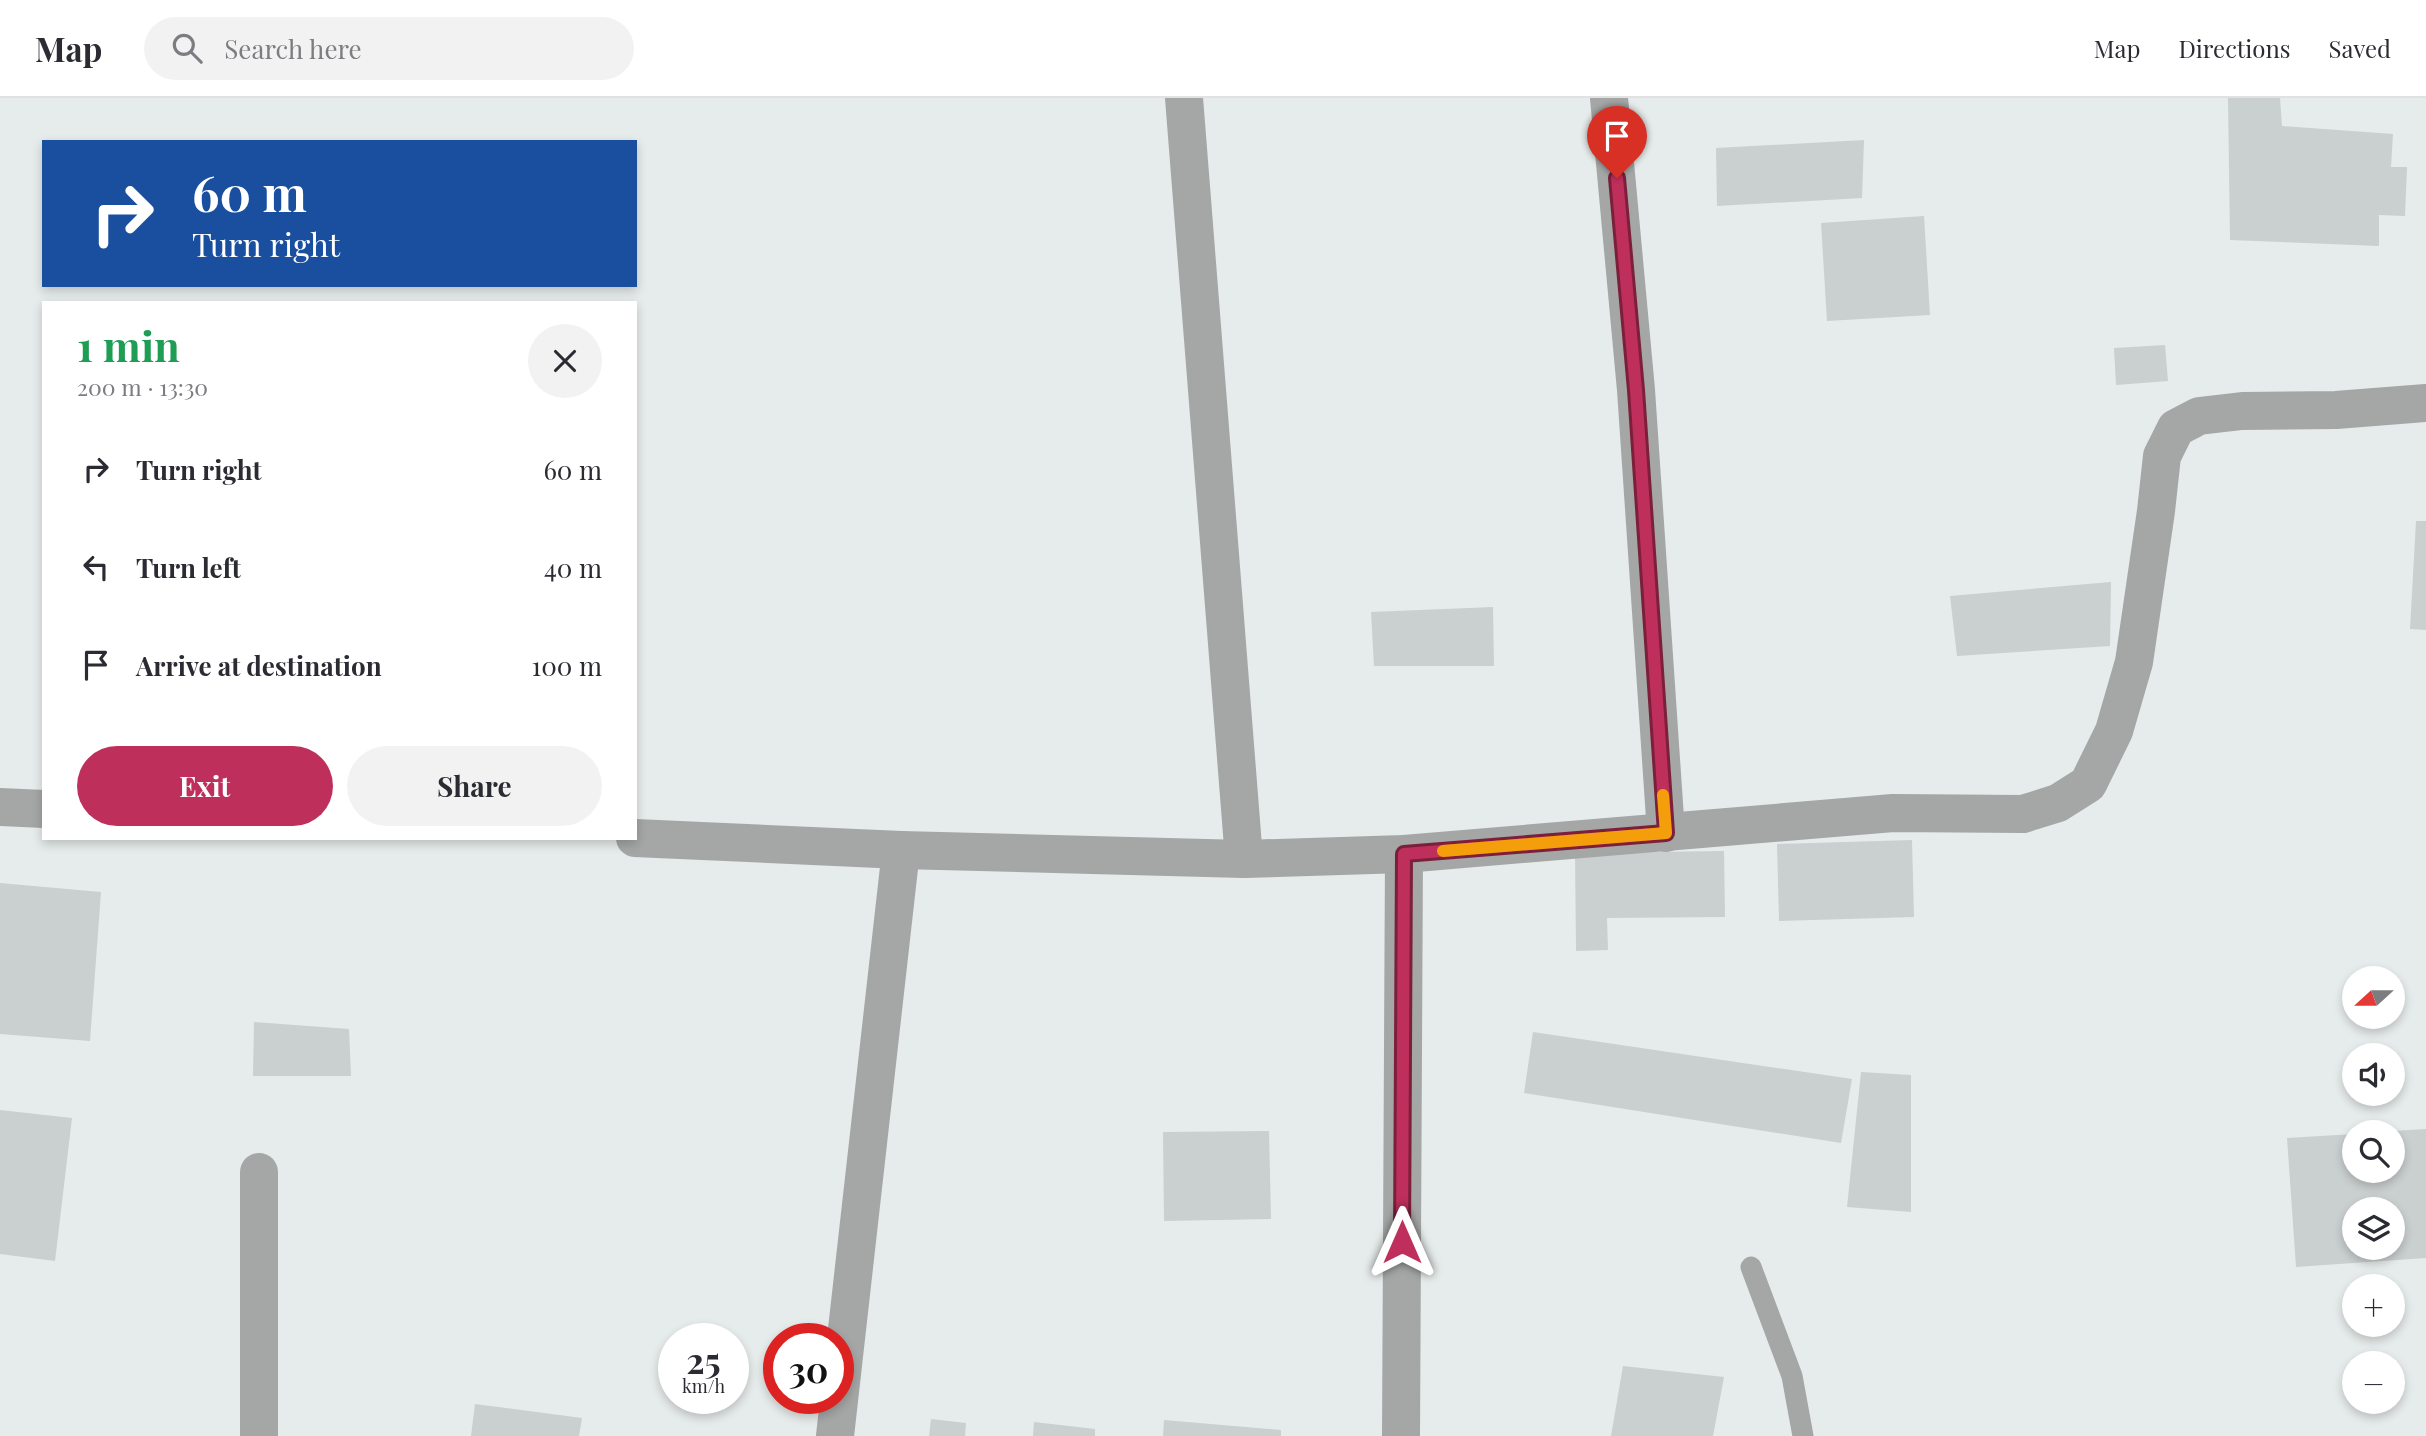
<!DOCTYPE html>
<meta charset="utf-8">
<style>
:root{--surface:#fff;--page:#f2f2f3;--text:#2b2b33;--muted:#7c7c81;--line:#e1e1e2;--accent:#be2f5b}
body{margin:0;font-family:"Playfair Display",serif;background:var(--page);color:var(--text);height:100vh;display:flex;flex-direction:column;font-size:26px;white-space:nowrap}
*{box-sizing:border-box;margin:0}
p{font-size:23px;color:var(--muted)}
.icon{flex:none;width:38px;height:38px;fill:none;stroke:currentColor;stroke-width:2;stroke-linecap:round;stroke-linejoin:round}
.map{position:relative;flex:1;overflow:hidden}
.drawer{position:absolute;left:42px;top:203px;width:595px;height:539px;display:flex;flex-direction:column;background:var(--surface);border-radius:0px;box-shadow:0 4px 10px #0003}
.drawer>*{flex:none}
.top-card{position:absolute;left:42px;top:42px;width:595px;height:147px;border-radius:0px;box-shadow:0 4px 10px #0003;background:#1a4fa0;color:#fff;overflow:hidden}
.needle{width:46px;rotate:249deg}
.buttons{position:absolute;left:2342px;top:868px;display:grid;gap:14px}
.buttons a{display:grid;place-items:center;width:63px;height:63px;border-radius:50%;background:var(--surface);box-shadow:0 4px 10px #0003;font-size:35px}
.speed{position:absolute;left:658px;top:1225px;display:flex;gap:14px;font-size:35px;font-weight:700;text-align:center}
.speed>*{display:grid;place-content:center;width:91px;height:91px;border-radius:50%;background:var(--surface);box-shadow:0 4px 10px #0003;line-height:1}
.speed small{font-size:18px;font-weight:400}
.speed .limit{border:10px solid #d22;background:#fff;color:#111}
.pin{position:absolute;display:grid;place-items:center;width:60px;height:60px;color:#fff;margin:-72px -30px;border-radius:50% 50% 50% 0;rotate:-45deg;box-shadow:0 0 7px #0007}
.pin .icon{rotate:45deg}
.me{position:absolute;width:77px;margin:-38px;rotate:0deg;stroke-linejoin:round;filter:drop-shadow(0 0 5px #0008)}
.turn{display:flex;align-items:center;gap:24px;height:147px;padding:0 35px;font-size:32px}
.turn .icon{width:91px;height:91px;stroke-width:2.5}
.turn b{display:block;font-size:49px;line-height:60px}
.round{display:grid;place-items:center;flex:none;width:74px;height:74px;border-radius:37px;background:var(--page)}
.overview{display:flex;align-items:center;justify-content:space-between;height:119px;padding:0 35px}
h1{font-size:42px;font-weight:700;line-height:52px;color:#1e9e55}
.primary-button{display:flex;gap:14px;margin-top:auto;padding:14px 35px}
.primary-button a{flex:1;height:80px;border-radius:42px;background:var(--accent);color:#fff;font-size:28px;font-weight:700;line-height:80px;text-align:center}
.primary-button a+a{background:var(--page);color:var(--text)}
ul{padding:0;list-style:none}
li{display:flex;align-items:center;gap:21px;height:98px;padding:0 35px}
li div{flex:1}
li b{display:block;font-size:26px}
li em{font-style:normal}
header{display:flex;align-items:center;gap:42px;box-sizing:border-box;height:98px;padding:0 35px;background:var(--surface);border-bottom:2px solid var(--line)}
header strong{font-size:33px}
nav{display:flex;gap:38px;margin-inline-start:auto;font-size:24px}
.search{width:490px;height:63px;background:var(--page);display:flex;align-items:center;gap:18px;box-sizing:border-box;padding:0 24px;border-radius:38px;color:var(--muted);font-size:26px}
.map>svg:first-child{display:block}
</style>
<header>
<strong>Map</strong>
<div class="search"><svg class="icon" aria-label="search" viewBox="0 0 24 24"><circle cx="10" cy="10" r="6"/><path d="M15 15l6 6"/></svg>Search here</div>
<nav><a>Map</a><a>Directions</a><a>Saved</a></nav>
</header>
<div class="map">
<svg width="2426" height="1338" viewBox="0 0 2426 1338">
<rect width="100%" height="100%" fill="#e6eceb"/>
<g fill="#cacfcf" fill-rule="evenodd">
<path d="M2228 0H2280L2282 28 2393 36 2391 69H2407L2405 118 2379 117V148L2230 142Z"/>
<path d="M1864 42 1862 100 1717 108 1716 50Z"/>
<path d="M1924 118 1930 217 1827 223 1821 125Z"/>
<path d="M2165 247 2168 283 2116 287 2114 250Z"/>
<path d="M2416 423H2426V532L2410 531Z"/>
<path d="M2111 484 2110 548 1957 558 1950 498Z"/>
<path d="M1493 509 1494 568H1374L1371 514Z"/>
<path d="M1912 742 1914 819 1779 823 1777 746Z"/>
<path d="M1724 753 1725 819 1607 820 1608 852 1576 853 1575 755Z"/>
<path d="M0 785 101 794 90 943 0 936Z"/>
<path d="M254 924 349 931 351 978H253Z"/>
<path d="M1533 934 1852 981 1841 1045 1524 995Z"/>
<path d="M1861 974 1911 977V1114L1847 1109Z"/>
<path d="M0 1012 72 1020 55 1163 0 1156Z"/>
<path d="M2426 1031V1160L2296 1169 2287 1040 2354 1036V1073H2392V1033ZM2354 1111H2392V1150H2354Z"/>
<path d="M1269 1033 1271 1121 1164 1123 1163 1034Z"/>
<path d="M1623 1268 1724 1279 1713 1338H1611Z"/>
<path d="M475 1306 582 1320 579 1338H471Z"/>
<path d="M931 1321 966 1325 965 1338H929Z"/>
<path d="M1164 1322 1281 1332V1338H1163Z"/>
<path d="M1034 1324 1095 1331V1338H1033Z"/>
</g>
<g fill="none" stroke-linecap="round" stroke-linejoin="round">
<path stroke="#a4a7a6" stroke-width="21" d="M1751 1169 1792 1278 1803 1338"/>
<g stroke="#a4a7a6" stroke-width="38">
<path d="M1184 0 1244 761"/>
<path d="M1609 0 1636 292 1666 735"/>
<path d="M0 709 44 711"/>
<path d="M635 740 901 752 1244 761 1404 756 1893 715 2023 716 2058 705 2088 686 2114 633 2134 564 2156 413 2162 358 2176 330 2199 318 2242 313 2336 312 2426 305"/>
<path d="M259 1074V1338"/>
<path d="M835 1338 901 752"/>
<path d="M1401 1338 1404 756"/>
</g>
</g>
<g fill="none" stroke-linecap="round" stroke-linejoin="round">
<g stroke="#7c1f3b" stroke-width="18">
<path id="route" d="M1402 1144 1404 756 1666 735 1636 292 1617 80"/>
</g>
<use href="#route" stroke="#be2f5b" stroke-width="12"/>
<path stroke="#f59e0b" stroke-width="12" d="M1443 753 1666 735 1663 697"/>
</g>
</svg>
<div class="buttons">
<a><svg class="needle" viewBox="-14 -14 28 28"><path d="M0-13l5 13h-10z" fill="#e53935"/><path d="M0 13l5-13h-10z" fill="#7c7c81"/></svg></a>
<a><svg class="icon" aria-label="sound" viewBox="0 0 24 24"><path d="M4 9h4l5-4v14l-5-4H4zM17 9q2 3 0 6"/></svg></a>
<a><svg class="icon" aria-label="search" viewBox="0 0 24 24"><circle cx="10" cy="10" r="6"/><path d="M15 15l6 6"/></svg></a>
<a><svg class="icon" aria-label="layers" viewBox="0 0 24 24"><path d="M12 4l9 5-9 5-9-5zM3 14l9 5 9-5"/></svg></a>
<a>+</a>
<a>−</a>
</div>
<div class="speed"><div>25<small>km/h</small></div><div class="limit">30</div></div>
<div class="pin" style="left:1617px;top:80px;background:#d93025"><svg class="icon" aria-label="arrive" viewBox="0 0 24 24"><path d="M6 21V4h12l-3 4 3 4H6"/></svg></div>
<svg class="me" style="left:1402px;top:1144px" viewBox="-20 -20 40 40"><path d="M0-17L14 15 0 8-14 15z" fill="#be2f5b" stroke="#fff" stroke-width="4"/></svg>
<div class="top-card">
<div class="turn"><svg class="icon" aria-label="right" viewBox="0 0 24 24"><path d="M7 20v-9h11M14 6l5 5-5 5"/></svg><div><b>60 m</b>Turn right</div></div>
</div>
<section class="drawer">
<div class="overview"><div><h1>1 min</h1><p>200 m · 13:30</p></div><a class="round"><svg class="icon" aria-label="close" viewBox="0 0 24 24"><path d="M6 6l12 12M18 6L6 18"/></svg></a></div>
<ul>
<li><svg class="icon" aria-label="right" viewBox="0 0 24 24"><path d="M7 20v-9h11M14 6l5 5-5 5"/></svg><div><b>Turn right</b></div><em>60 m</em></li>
<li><svg class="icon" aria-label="left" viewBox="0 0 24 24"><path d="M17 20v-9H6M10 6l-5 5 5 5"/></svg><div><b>Turn left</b></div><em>40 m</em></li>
<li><svg class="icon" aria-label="arrive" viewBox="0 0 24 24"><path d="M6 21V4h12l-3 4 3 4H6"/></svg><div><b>Arrive at destination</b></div><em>100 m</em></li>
</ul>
<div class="primary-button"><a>Exit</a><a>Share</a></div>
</section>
</div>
